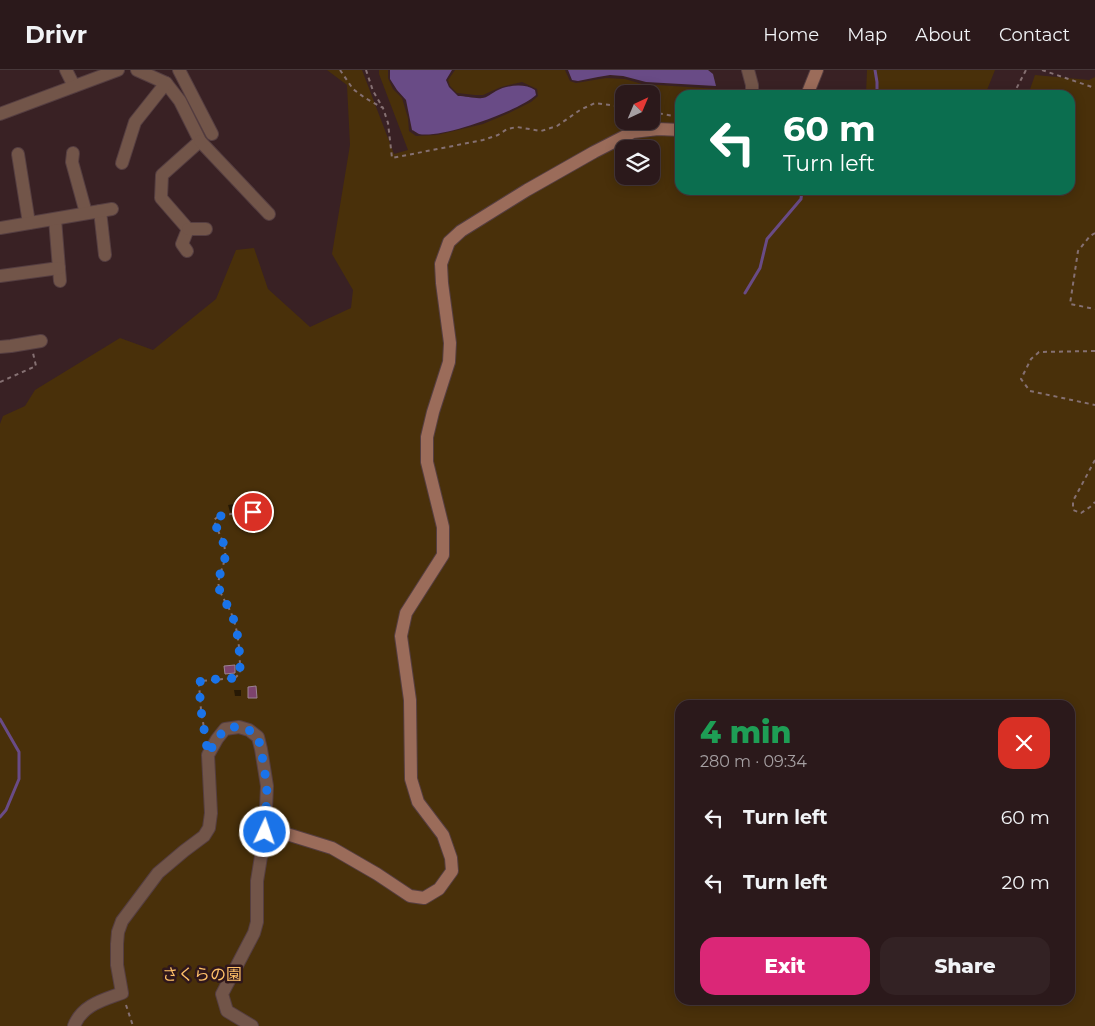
<!DOCTYPE html>
<meta charset="utf-8">
<style>
:root{--surface:#2b191b;--page:#332224;--text:#f1f3f6;--muted:#a6a0a3;--line:#47383a;--accent:#db2777}
body{margin:0;font-family:Montserrat,"Noto Sans JP",sans-serif;background:var(--page);color:var(--text);height:100vh;display:flex;flex-direction:column;font-size:19px;white-space:nowrap}
*{box-sizing:border-box;margin:0}
p{font-size:16px;color:var(--muted)}
.icon{flex:none;width:28px;height:28px;fill:none;stroke:currentColor;stroke-width:2;stroke-linecap:round;stroke-linejoin:round}
.map{position:relative;flex:1;overflow:hidden}
.details{position:absolute;left:675px;top:630px;width:400px;height:305px;display:flex;flex-direction:column;background:var(--surface);border-radius:15px;box-shadow:0 2px 12px #0003,0 0 0 1px var(--line)}
.details>*{flex:none}
.banner{position:absolute;left:675px;top:20px;width:400px;height:105px;border-radius:15px;box-shadow:0 2px 12px #0003,0 0 0 1px var(--line);background:#0b6e4f;color:#fff;overflow:hidden}
.needle{width:32px;rotate:44deg}
.fabs{position:absolute;left:615px;top:15px;display:grid;gap:10px}
.fabs a{display:grid;place-items:center;width:45px;height:45px;border-radius:10px;background:var(--surface);box-shadow:0 2px 12px #0003,0 0 0 1px var(--line);font-size:25px}
.pin{position:absolute;display:grid;place-items:center;width:42px;height:42px;color:#fff;margin:-21px;border:2px solid #fff;border-radius:50%;box-shadow:0 1px 5px #0007}
.me{position:absolute;width:55px;margin:-28px;rotate:3deg;stroke-linejoin:round;filter:drop-shadow(0 0 4px #0008)}
.turn{display:flex;align-items:center;gap:18px;height:105px;padding:0 25px;font-size:22px}
.turn .icon{width:65px;height:65px;stroke-width:2.5}
.turn b{display:block;font-size:35px;line-height:42px}
.round{display:grid;place-items:center;flex:none;width:52px;height:52px;border-radius:15px;background:var(--page)}
.headline{display:flex;align-items:center;justify-content:space-between;height:85px;padding:0 25px}
h1{font-size:30px;font-weight:800;line-height:38px;color:#1e9e55}
.button{display:flex;gap:10px;margin-top:auto;padding:10px 25px}
.button a{flex:1;height:58px;border-radius:15px;background:var(--accent);color:#fff;font-size:20px;font-weight:800;line-height:58px;text-align:center}
.button a+a{background:var(--page);color:var(--text)}
ul{padding:0;list-style:none}
li{display:flex;align-items:center;gap:15px;height:65px;padding:0 25px}
li div{flex:1}
li b{display:block;font-size:19px}
li em{font-style:normal}
header{display:flex;align-items:center;gap:30px;box-sizing:border-box;height:70px;padding:0 25px;background:var(--surface);border-bottom:1px solid var(--line)}
header strong{font-size:24px}
nav{display:flex;gap:28px;margin-inline-start:auto;font-size:18px}
.map>svg:first-child{display:block}
</style>
<header>
<strong>Drivr</strong>
<nav><a>Home</a><a>Map</a><a>About</a><a>Contact</a></nav>
</header>
<div class="map">
<svg width="1095" height="956" viewBox="0 0 1095 956">
<rect width="100%" height="100%" fill="#392124"/>
<g fill="#49300a" fill-rule="evenodd">
<path d="M327 0H362L394 84 408 80 379 4V0H388V8L393 19 402 28 408 48 409 61 416 66 437 65 483 54 509 43 531 32 538 26 537 19 522 12 501 17 483 25H475L457 23 450 16 448 10 455 0H565L570 11 576 13 606 8 625 9 642 14 719 19 723 25H680V120H1070V25H1028L1035 5 1089 10 1095 7V956H0V354L3 346 25 336 35 320 120 268 153 280 216 229 236 180 254 178 268 219 310 257 351 238 353 220 332 184 350 75 347 15ZM624 24H651V51H624ZM624 79H651V106H624ZM680 635H1070V930H680Z"/>
<path d="M867 0H995L985 25H866Z"/>
</g>
<g fill="#694b86">
<path d="M390 0H452L446 10 449 17 458 26C465 26 476 29 482 28 487 28 492 23 496 21 507 15 525 13 535 20L536 25C519 41 441 69 419 64 417 63 413 60 412 60L406 30 397 20 390 9Z"/>
<path d="M568 0H708L713 4 716 16 646 12 623 6 610 5 598 7 578 11 572 10Z"/>
</g>
<g fill="#0007">
<path d="M234 434 236 441 230 442 228 435Z"/>
<path d="M234 620H241V626H235Z"/>
</g>
<g fill="none" stroke-linecap="round" stroke-linejoin="round">
<g stroke="#694b86" stroke-width="3">
<path d="M875 0 877 12V25"/>
<path d="M745 223 760 198 767 169 801 129 802 120"/>
<path d="M0 649 19 682V709L6 740 0 747"/>
</g>
</g>
<g fill="#7d436d" stroke="#9b8393">
<path d="M235 595V603L225 604 224 596Z"/>
<path d="M256 616 257 628H248V617Z"/>
</g>
<g fill="none" stroke-linecap="round" stroke-linejoin="round">
<g stroke="#553e41" stroke-width="14">
<g id="street">
<path d="M66 0 74 16"/>
<path d="M137 0 166 13 180 31 200 71 162 105 161 128 188 159 182 174 187 181"/>
<path d="M179 0 212 64"/>
<path d="M748 0 752 15V25"/>
<path d="M0 44 118 0"/>
<path d="M200 71 269 144"/>
<path d="M73 83 72 92 86 143"/>
<path d="M18 84 29 153"/>
<path d="M122 93 135 52 166 13"/>
<path d="M100 141 105 185"/>
<path d="M55 149 60 211"/>
<path d="M0 158 112 139"/>
<path d="M188 159H206"/>
<path d="M0 206 59 198"/>
<path d="M0 277 11 276 41 271"/>
<path d="M74 956C82 935 103 930 122 923L117 895V874L118 862 122 851 158 803 184 781 204 766 209 758 211 743 208 685 217 669 225 659 239 657 249 660 258 667 261 679 267 716 265 762 257 811V852L254 863 222 924 227 941 252 956"/>
</g>
</g>
<g stroke="#553e41" stroke-width="14">
<g id="secondary">
<path d="M807 25 817 0"/>
<path d="M265 762 290 765 332 778 377 804 410 826 424 828 439 819 452 801 451 788 443 765 418 732 411 709 410 630 401 566 406 543 443 485V457L427 392V367L433 342 449 292 450 273 442 213 441 194 449 172 461 161 527 120 594 82 633 62 658 59 680 60"/>
</g>
</g>
<g stroke="#857072" stroke-width="2" stroke-dasharray="4 4" stroke-linecap="butt">
<path d="M340 0 353 19 365 28 383 38 388 53 392 88 483 70 498 65 507 59 517 57 541 61 557 56 580 40 595 33 624 37"/>
<path d="M366 0 373 21 383 38"/>
<path d="M1042 0 1095 18"/>
<path d="M1013 25 1026 0"/>
<path d="M651 42 674 46H680"/>
<path d="M1095 163 1090 166 1078 181 1070 234 1095 239"/>
<path d="M1095 281 1039 282 1031 289 1021 309 1030 321 1095 335"/>
<path d="M0 312 36 296 33 283"/>
<path d="M1095 390 1073 431V440L1081 443 1090 437 1095 432"/>
<path d="M205 664 201 640 199 614 201 611 235 608 240 603C240 584 239 563 232 545 229 537 223 529 220 521 215 509 224 498 225 487 227 474 217 462 214 450L220 445 253 442"/>
<path d="M126 935 133 956"/>
</g>
<use href="#street" stroke="#725549" stroke-width="12"/>
<use href="#secondary" stroke="#9b6c5a" stroke-width="12"/>
</g>
<g fill="none" stroke-linecap="round" stroke-linejoin="round">
<path stroke="#1a73e8" stroke-width="9" stroke-dasharray="0 16.2" d="M253 442 220 446 214 450C217 462 227 474 225 487 224 498 215 509 220 521 223 529 229 537 232 545 239 563 240 584 240 603L235 608 201 610 199 614 201 640 208 684 217 669 225 659 239 656 249 660 258 667 261 679 267 716 265 762"/>
</g>
<g text-anchor="middle" dominant-baseline="central" stroke-width="5" stroke-linejoin="round" paint-order="stroke">
<g font-size="16" fill="#ffc068" stroke="#2f171b">
<text x="202" y="904">さくらの園</text>
</g>
</g>
</svg>
<div class="fabs">
<a><svg class="needle" viewBox="-14 -14 28 28"><path d="M0-13l5 13h-10z" fill="#e53935"/><path d="M0 13l5-13h-10z" fill="#a6a0a3"/></svg></a>
<a><svg class="icon" aria-label="layers" viewBox="0 0 24 24"><path d="M12 4l9 5-9 5-9-5zM3 14l9 5 9-5"/></svg></a>
</div>
<div class="pin" style="left:253px;top:442px;background:#d93025"><svg class="icon" aria-label="arrive" viewBox="0 0 24 24"><path d="M6 21V4h12l-3 4 3 4H6"/></svg></div>
<svg class="me" style="left:265px;top:762px" viewBox="-20 -20 40 40"><circle r="17" fill="#1a73e8" stroke="#fff" stroke-width="3"/><path d="M0-11L8 9 0 5-8 9z" fill="#fff"/></svg>
<div class="banner">
<div class="turn"><svg class="icon" aria-label="left" viewBox="0 0 24 24"><path d="M17 20v-9H6M10 6l-5 5 5 5"/></svg><div><b>60 m</b>Turn left</div></div>
</div>
<section class="details">
<div class="headline"><div><h1>4 min</h1><p>280 m · 09:34</p></div><a class="round" style="background:#d93025;color:#fff"><svg class="icon" aria-label="close" viewBox="0 0 24 24"><path d="M6 6l12 12M18 6L6 18"/></svg></a></div>
<ul>
<li><svg class="icon" aria-label="left" viewBox="0 0 24 24"><path d="M17 20v-9H6M10 6l-5 5 5 5"/></svg><div><b>Turn left</b></div><em>60 m</em></li>
<li><svg class="icon" aria-label="left" viewBox="0 0 24 24"><path d="M17 20v-9H6M10 6l-5 5 5 5"/></svg><div><b>Turn left</b></div><em>20 m</em></li>
</ul>
<div class="button"><a>Exit</a><a>Share</a></div>
</section>
</div>
